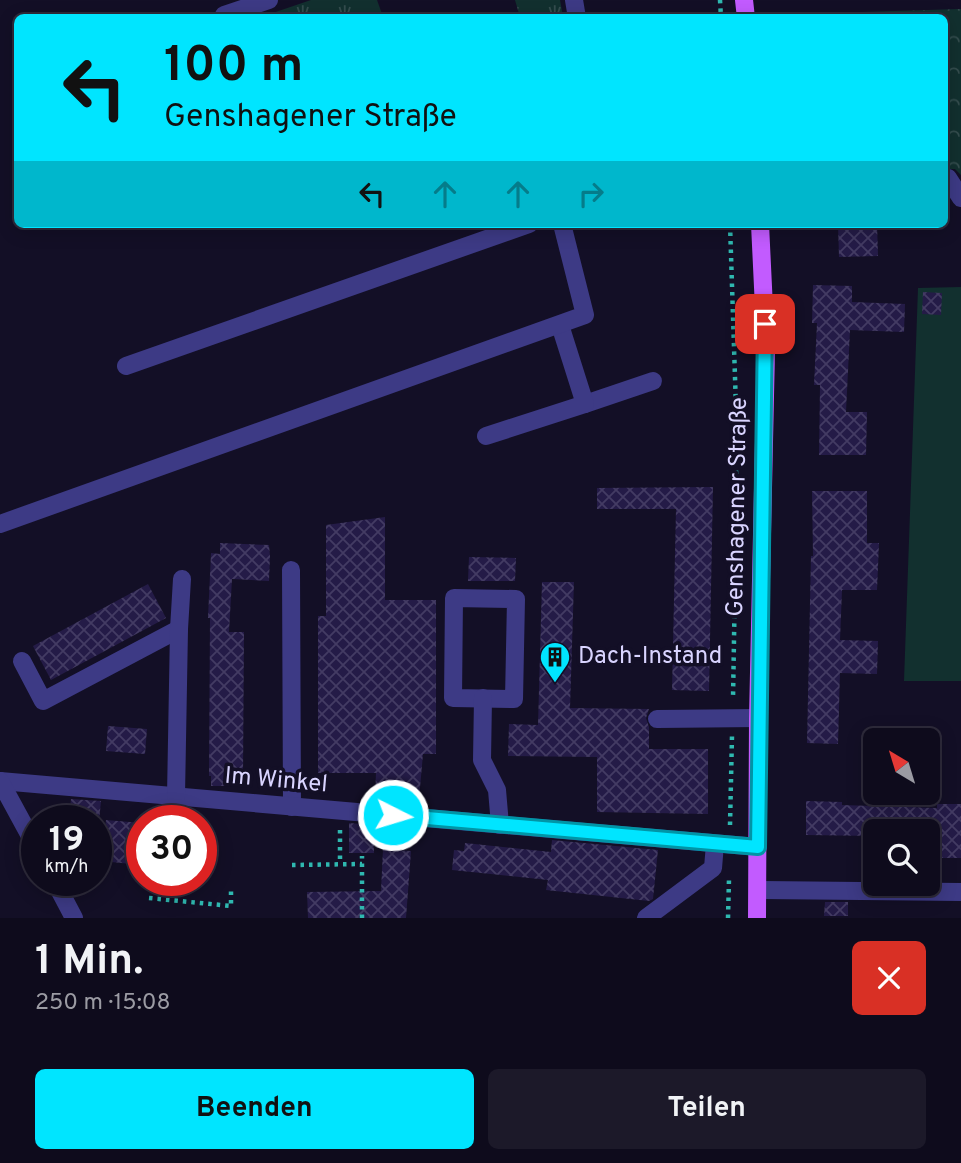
<!DOCTYPE html>
<html lang="de">
<meta charset="utf-8">
<style>
:root{--surface:#0e0b1c;--page:#1c1929;--text:#f1f3f6;--muted:#9b9ba3;--line:#2e2b3b;--accent:#00e5ff}
body{margin:0;font-family:Overpass,sans-serif;background:var(--page);color:var(--text);height:100vh;display:flex;flex-direction:column;font-size:26px;white-space:nowrap}
*{box-sizing:border-box;margin:0}
p{font-size:23px;color:var(--muted)}
.icon{flex:none;width:38px;height:38px;fill:none;stroke:currentColor;stroke-width:2;stroke-linecap:round;stroke-linejoin:round}
.map{position:relative;height:918px;overflow:hidden}
.panel{display:flex;flex-direction:column;background:var(--surface);flex:1}
.panel>*{flex:none}
.hud{position:absolute;left:14px;top:14px;width:934px;height:214px;border-radius:10px;box-shadow:0 4px 18px #0003,0 0 0 2px var(--line);background:#00e5ff;color:#111;overflow:hidden}
.needle{width:46px;rotate:322deg}
.fabs{position:absolute;left:863px;top:728px;display:grid;gap:14px}
.fabs a{display:grid;place-items:center;width:77px;height:77px;border-radius:10px;background:var(--surface);box-shadow:0 4px 18px #0003,0 0 0 2px var(--line);font-size:35px}
.speed{position:absolute;left:21px;top:805px;display:flex;gap:14px;font-size:35px;font-weight:700;text-align:center}
.speed>*{display:grid;place-content:center;width:91px;height:91px;border-radius:50%;background:var(--surface);box-shadow:0 4px 18px #0003,0 0 0 2px var(--line);line-height:1}
.speed small{font-size:18px;font-weight:400}
.speed .limit{border:10px solid #d22;background:#fff;color:#111}
.pin{position:absolute;display:grid;place-items:center;width:60px;height:60px;color:#fff;margin:-30px;border-radius:14px;box-shadow:0 4px 10px #0006}
.me{position:absolute;width:77px;margin:-38px;rotate:95deg;stroke-linejoin:round;filter:drop-shadow(0 0 5px #0008)}
.turn{display:flex;align-items:center;gap:24px;height:147px;padding:0 35px;font-size:32px}
.turn .icon{width:91px;height:91px;stroke-width:2.5}
.turn b{display:block;font-size:49px;line-height:60px}
.lanes{display:flex;align-items:center;height:66px;padding:0 35px;background:#0003;justify-content:center;gap:35px;direction:ltr}
.lanes .off{opacity:.35}
.round{display:grid;place-items:center;flex:none;width:74px;height:74px;border-radius:10px;background:var(--page)}
.summary{display:flex;align-items:center;justify-content:space-between;height:119px;padding:0 35px}
h1{font-size:42px;font-weight:700;line-height:52px}
.cta{display:flex;gap:14px;margin-top:auto;padding:14px 35px}
.cta a{flex:1;height:80px;border-radius:10px;background:var(--accent);color:#111;font-size:28px;font-weight:700;line-height:80px;text-align:center}
.cta a+a{background:var(--page);color:var(--text)}
.map>svg:first-child{display:block}
</style>
<div class="map">
<svg width="961" height="918" viewBox="0 0 961 918">
<defs>
<pattern id="grass-tufts" width="24" height="20" patternUnits="userSpaceOnUse" patternTransform="scale(1.75)"><rect width="24" height="20" fill="#12302f"/><path d="M3 7l-1-3M5 7V3M7 7l1-3M15 17l-1-3M17 17v-4M19 17l1-3" fill="none" stroke="#344d4e"/></pattern>
<pattern id="forest-crowns" width="20" height="18" patternUnits="userSpaceOnUse" patternTransform="scale(1.75)"><rect width="20" height="18" fill="#12302f"/><path d="M2 6a3 3 0 1 1 6 0M12 15a3 3 0 1 1 6 0" fill="none" stroke="#344d4e"/></pattern>
<pattern id="building-cross-hatch" width="8" height="8" patternUnits="userSpaceOnUse" patternTransform="scale(1.75)"><rect width="8" height="8" fill="#241b47"/><path d="M0 0l8 8M0 8l8-8" fill="none" stroke="#433b63"/></pattern>
</defs>
<rect width="100%" height="100%" fill="#130f26"/>
<g fill="url(#grass-tufts)">
<path d="M311 0H377L383 17H261Z"/>
<path d="M515 0H560L563 17H520Z"/>
</g>
<path fill="url(#forest-crowns)" d="M961 9V175L955 169H945V18H761V15Z"/>
<path fill="#12302f" d="M961 287V681H904L918 288Z"/>
<g fill="url(#building-cross-hatch)">
<path d="M838 224H877L878 256 839 257Z"/>
<path d="M813 285 852 286V302L905 304 904 332 850 330 846 412H867L866 455H819L820 385H814L817 323H812Z"/>
<path d="M923 292 942 293 941 315 922 314Z"/>
<path d="M713 487 709 691 672 690 676 509H597V488Z"/>
<path d="M812 491H867V543H879L877 590H842L840 640 878 641 877 674 840 673 838 744 807 743 811 556H813Z"/>
<path d="M385 517V600H436V754H423L419 799 375 796 376 773H318V616H326V525Z"/>
<path d="M220 543 269 545 270 556 269 581 232 579 229 632H244L243 776H235V786H211V776H209L210 618H208L211 553 220 554Z"/>
<path d="M469 557 516 558 515 581H468Z"/>
<path d="M542 582H574L570 708 649 709 646 718 649 727V749H708V814L597 812V757L508 756 509 724 538 725Z"/>
<path d="M148 584 166 618 51 680 33 646Z"/>
<path d="M108 726 147 729 145 754 106 751Z"/>
<path d="M71 799 101 801 99 821 69 818Z"/>
<path d="M806 801 842 802V805L937 808V804H961V858H936L937 831H875V836L806 835Z"/>
<path d="M106 820 142 823V865L101 861Z"/>
<path d="M349 823 374 825V853H349Z"/>
<path d="M552 840 658 850 653 899 649 901 546 890 548 880 452 870 454 850 464 851 465 843 551 852Z"/>
<path d="M383 849 411 851 406 918H308L307 892 381 891Z"/>
<path d="M825 902H848V916H824Z"/>
</g>
<g fill="none" stroke-linecap="round" stroke-linejoin="round">
<g stroke="#2fb8b0" stroke-width="4.5" stroke-dasharray="3.5 5" stroke-linecap="butt">
<path d="M720 0 721 18"/>
<path d="M730 224 736 408V521L733 699"/>
<path d="M730 825 732 736"/>
<path d="M340 830V864"/>
<path d="M292 865 362 864"/>
<path d="M149 898 231 906V891"/>
<path d="M362 918V856"/>
<path d="M728 918 729 879"/>
</g>
<g stroke="#3d3a85" stroke-width="18">
<path d="M574 0 577 18"/>
<path d="M225 18 224 15 269 0"/>
<path d="M945 178H948L961 198"/>
<path d="M126 366 529 224"/>
<path d="M585 404 653 381"/>
<path d="M486 436 585 404 560 325"/>
<path d="M0 524 585 315 562 224"/>
<path d="M291 570 292 807"/>
<path d="M454 598 516 599 514 699 453 698Z"/>
<path d="M22 661 43 701 179 629"/>
<path d="M483 698 482 760 497 790 500 825"/>
<path d="M657 719 758 718"/>
<path d="M0 781 758 847"/>
<path d="M0 781 37 849"/>
<path d="M176 796 179 629 182 579"/>
<path d="M54 880 74 918"/>
<path d="M758 890 961 892"/>
<path d="M646 918 713 868 715 844"/>
</g>
<g stroke="#c25bff" stroke-width="18">
<path d="M744 0 746 18"/>
<path d="M757 918 758 718 766 350 760 224"/>
</g>
</g>
<g fill="none" stroke-linecap="round" stroke-linejoin="round">
<g stroke="#0095a6" stroke-width="18">
<path id="route" d="M393 815 758 847 765 324"/>
</g>
<use href="#route" stroke="#00e5ff" stroke-width="12"/>
</g>
<defs>
<g id="building-pin" transform="scale(1.575)"><path d="M0 17L-7.5 6A9.5 9.5 0 1 1 7.5 6Z" fill="#00e5ff" stroke="#130f26"/><path d="M-4-6H4V6H1V3H-1V6H-4ZM-2.5-4.3h1.7v1.8h-1.7ZM.8-4.3h1.7v1.8H.8ZM-2.5-1h1.7V.8h-1.7ZM.8-1h1.7V.8H.8Z" fill="#111"/></g>
</defs>
<g fill-rule="evenodd">
<use href="#building-pin" x="555" y="657"/>
</g>
<g text-anchor="middle" dominant-baseline="central" stroke-width="7" stroke-linejoin="round" paint-order="stroke">
<g font-size="24" fill="#d9d4ff" stroke="#130f26">
<text transform="translate(738 507) rotate(-89)">Genshagener Straße</text>
<text transform="translate(276 781) rotate(5)">Im Winkel</text>
</g>
<g font-size="24" fill="#d9d4ff" stroke="#130f26" text-anchor="start">
<text x="578" y="657">Dach-Instand</text>
</g>
</g>
</svg>
<div class="fabs">
<a><svg class="needle" viewBox="-14 -14 28 28"><path d="M0-13l5 13h-10z" fill="#e53935"/><path d="M0 13l5-13h-10z" fill="#9b9ba3"/></svg></a>
<a><svg class="icon" aria-label="search" viewBox="0 0 24 24"><circle cx="10" cy="10" r="6"/><path d="M15 15l6 6"/></svg></a>
</div>
<div class="speed"><div>19<small>km/h</small></div><div class="limit">30</div></div>
<div class="pin" style="left:765px;top:324px;background:#d93025"><svg class="icon" aria-label="arrive" viewBox="0 0 24 24"><path d="M6 21V4h12l-3 4 3 4H6"/></svg></div>
<svg class="me" style="left:393px;top:815px" viewBox="-20 -20 40 40"><circle r="17" fill="#00e5ff" stroke="#fff" stroke-width="3"/><path d="M0-11L8 9 0 5-8 9z" fill="#fff"/></svg>
<div class="hud">
<div class="turn"><svg class="icon" aria-label="left" viewBox="0 0 24 24"><path d="M17 20v-9H6M10 6l-5 5 5 5"/></svg><div><b>100 m</b>Genshagener Straße</div></div>
<div class="lanes"><svg class="icon" aria-label="left" viewBox="0 0 24 24"><path d="M17 20v-9H6M10 6l-5 5 5 5"/></svg><svg class="icon off" aria-label="ahead" viewBox="0 0 24 24"><path d="M12 20V5M6 11l6-6 6 6"/></svg><svg class="icon off" aria-label="ahead" viewBox="0 0 24 24"><path d="M12 20V5M6 11l6-6 6 6"/></svg><svg class="icon off" aria-label="right" viewBox="0 0 24 24"><path d="M7 20v-9h11M14 6l5 5-5 5"/></svg></div>
</div>
</div>
<section class="panel">
<div class="summary"><div><h1>1 Min.</h1><p>250 m · 15:08</p></div><a class="round" style="background:#d93025;color:#fff"><svg class="icon" aria-label="close" viewBox="0 0 24 24"><path d="M6 6l12 12M18 6L6 18"/></svg></a></div>
<div class="cta"><a>Beenden</a><a>Teilen</a></div>
</section>
